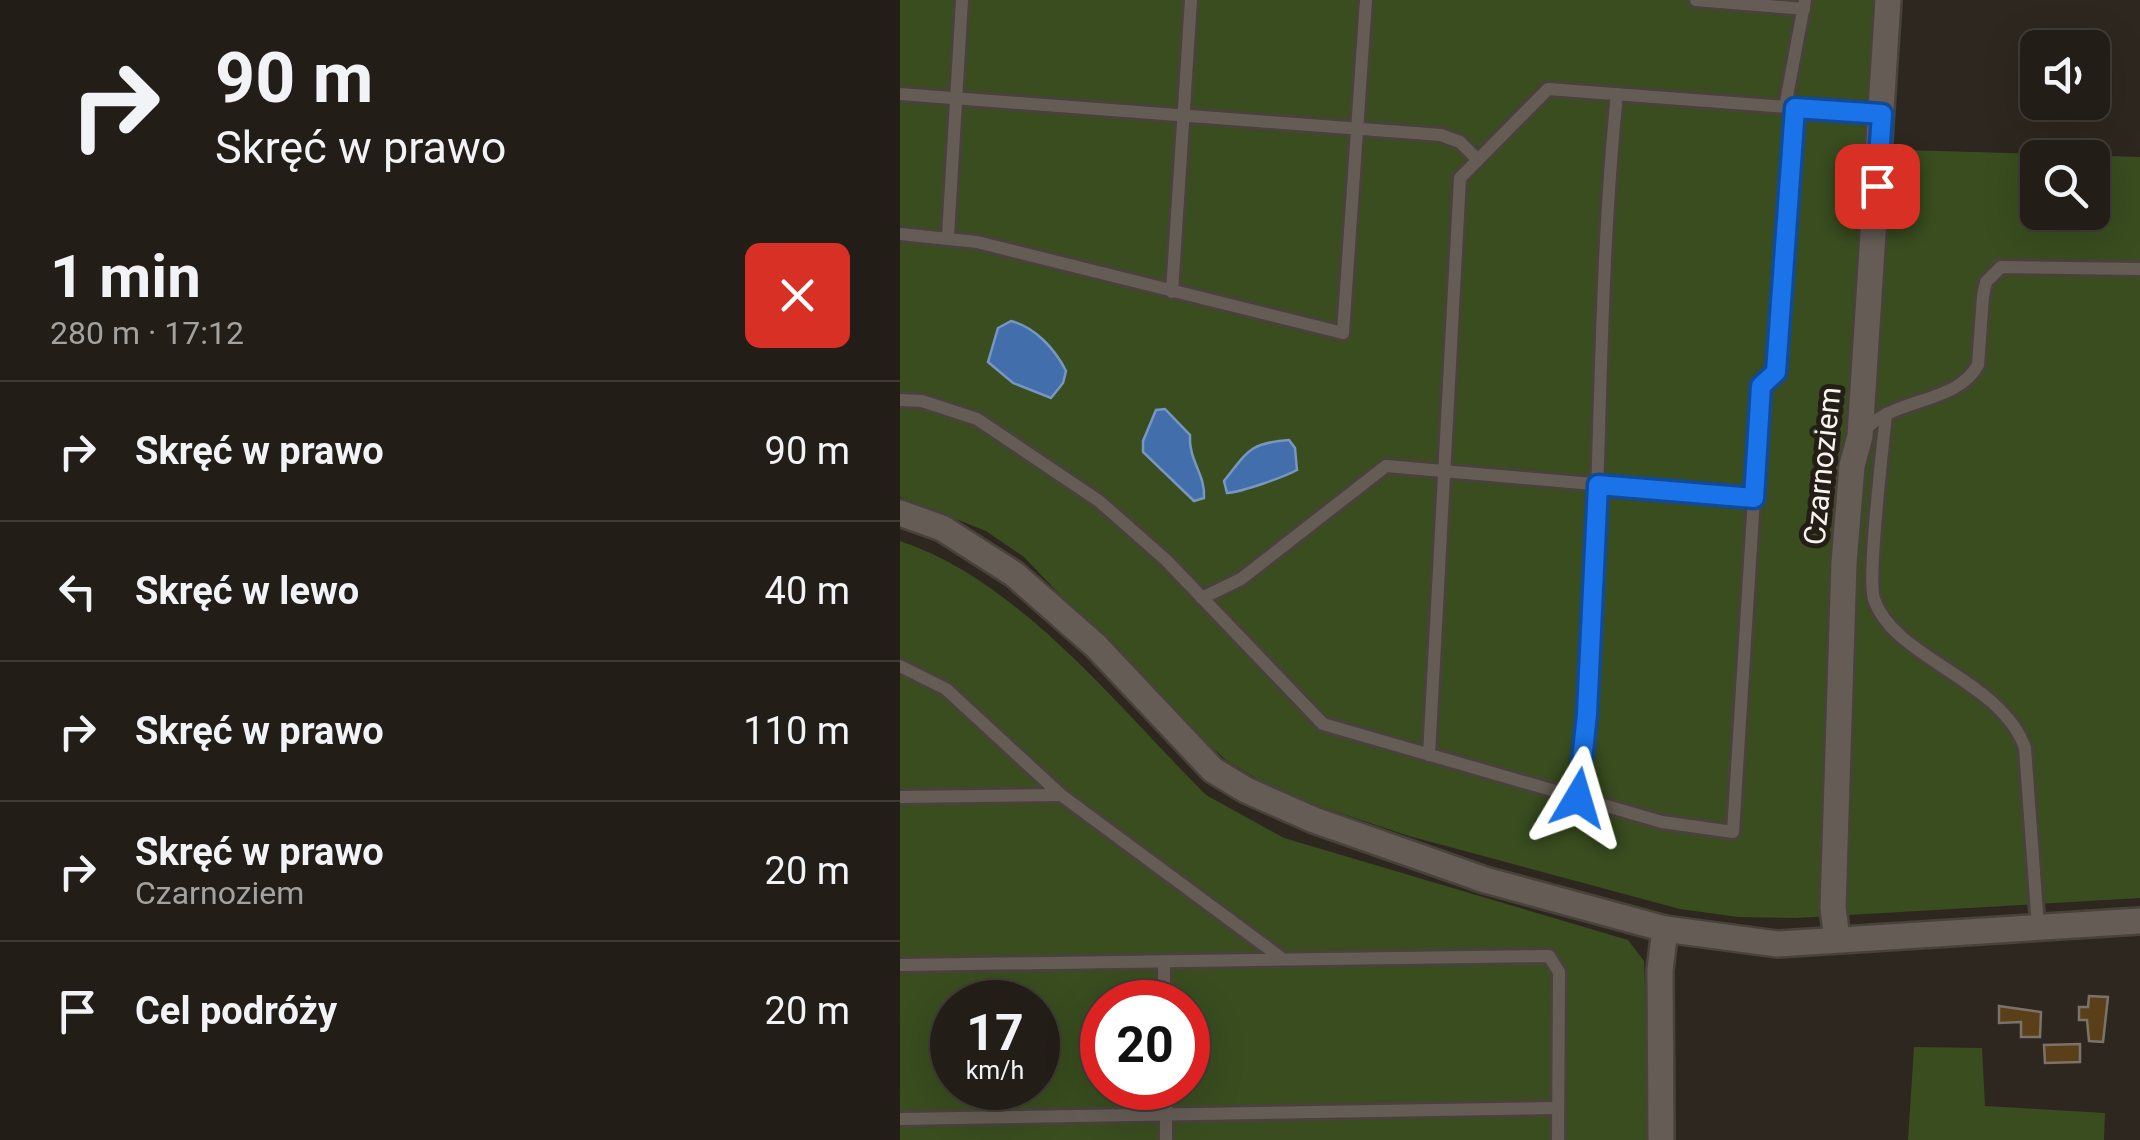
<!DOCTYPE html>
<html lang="pl">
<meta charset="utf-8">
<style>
:root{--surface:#221d17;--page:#2a2620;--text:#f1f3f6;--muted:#a2a2a1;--line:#3f3b36}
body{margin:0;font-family:Roboto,sans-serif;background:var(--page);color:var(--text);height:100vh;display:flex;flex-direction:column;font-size:38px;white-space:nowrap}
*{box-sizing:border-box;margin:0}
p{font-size:32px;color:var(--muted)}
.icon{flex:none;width:55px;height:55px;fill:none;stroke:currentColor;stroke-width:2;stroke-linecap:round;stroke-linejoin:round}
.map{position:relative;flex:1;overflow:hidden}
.panel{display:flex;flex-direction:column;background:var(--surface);width:900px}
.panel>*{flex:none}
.banner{background:#221d17;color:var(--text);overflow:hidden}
.buttons{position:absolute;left:1120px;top:30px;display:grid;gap:20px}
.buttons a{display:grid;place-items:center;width:90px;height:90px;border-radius:15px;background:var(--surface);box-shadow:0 10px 40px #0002,0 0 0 2px var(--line);font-size:50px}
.speed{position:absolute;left:30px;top:980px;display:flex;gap:20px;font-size:50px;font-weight:700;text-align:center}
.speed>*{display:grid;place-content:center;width:130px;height:130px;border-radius:50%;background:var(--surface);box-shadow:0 10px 40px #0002,0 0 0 2px var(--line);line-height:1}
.speed small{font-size:25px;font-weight:400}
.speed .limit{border:15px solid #d22;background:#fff;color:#111}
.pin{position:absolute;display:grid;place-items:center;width:85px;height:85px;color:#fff;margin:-42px;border-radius:20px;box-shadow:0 5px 15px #0006}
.me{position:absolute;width:110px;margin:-55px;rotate:7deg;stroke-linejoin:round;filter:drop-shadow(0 0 8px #0008)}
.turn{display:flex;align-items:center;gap:35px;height:210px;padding:0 50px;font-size:45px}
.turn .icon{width:130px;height:130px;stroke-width:2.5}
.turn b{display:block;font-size:70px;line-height:85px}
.round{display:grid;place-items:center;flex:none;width:105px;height:105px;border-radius:15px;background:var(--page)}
.overview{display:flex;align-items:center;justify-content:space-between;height:170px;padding:0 50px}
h1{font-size:60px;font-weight:700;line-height:75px}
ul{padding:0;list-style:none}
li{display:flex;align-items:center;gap:30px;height:140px;padding:0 50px;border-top:2px solid var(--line)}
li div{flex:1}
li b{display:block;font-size:38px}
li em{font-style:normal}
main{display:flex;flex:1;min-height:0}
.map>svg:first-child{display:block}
</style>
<main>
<section class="panel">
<div class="banner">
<div class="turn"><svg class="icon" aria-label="right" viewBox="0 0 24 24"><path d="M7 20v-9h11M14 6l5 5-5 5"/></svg><div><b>90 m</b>Skręć w prawo</div></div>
</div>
<div class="overview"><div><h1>1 min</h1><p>280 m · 17:12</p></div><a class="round" style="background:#d93025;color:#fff"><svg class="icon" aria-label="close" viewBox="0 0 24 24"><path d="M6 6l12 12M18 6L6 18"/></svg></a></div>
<ul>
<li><svg class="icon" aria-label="right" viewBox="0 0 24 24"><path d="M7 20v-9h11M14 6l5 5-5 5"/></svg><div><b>Skręć w prawo</b></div><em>90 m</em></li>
<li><svg class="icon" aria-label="left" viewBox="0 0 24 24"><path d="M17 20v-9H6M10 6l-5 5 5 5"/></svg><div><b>Skręć w lewo</b></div><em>40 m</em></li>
<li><svg class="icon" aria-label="right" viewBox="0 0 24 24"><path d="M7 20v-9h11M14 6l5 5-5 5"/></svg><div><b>Skręć w prawo</b></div><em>110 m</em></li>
<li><svg class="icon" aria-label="right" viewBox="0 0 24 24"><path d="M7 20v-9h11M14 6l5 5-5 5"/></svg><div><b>Skręć w prawo</b><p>Czarnoziem</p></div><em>20 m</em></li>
<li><svg class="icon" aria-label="arrive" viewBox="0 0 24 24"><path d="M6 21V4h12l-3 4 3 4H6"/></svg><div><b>Cel podróży</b></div><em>20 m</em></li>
</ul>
</section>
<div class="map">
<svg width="1240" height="1140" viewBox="0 0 1240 1140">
<rect width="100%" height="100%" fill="#2e271f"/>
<g fill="#394d1f" fill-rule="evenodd">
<path d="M0 0H979L971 149 1240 157V898L897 918 838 917 780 909 509 836 383 794 327 761 261 701 124 557 86 531 0 497ZM1138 158H1192V212H1138Z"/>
<path d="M0 541C120 581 217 706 306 795L384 838 728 940 744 961 751 1140H0ZM52 1002H138V1088H52ZM202 1002H288V1088H202Z"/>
<path d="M1014 1047 1082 1048 1085 1106 1205 1113 1204 1140H1008Z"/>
</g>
<g fill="#426eac" stroke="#7896c0" stroke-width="2.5">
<path d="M111 321C135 327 155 349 166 371L163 383 151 398 113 383 88 362 98 328Z"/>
<path d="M265 409 290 435C288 460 306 475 304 498L294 501 243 452V441L256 410Z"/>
<path d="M389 440 395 448 397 470C384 477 342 492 327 493L324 481C348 451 349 443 389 440Z"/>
</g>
<g fill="#5b3f19" stroke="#7b736a" stroke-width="2.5">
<path d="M1189 996 1208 997 1203 1042 1189 1041 1187 1020H1179V1007H1188Z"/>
<path d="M1099 1006 1141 1012 1140 1037H1121V1022L1099 1023Z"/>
<path d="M1180 1044V1062L1145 1063 1144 1045Z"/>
</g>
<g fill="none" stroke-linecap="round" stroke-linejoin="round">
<g stroke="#48423b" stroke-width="18">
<g id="service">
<path d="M796 0 904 9"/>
<path d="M0 94 541 135 560 142 578 160"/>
<path d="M885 107 905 0"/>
<path d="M0 234 77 242 443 333 466 0"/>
<path d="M48 236 62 0"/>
<path d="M272 292 291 0"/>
<path d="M0 400 22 401 77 419 199 501 266 560 423 724 762 822 833 832 861 386 876 372 895 108"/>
<path d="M986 414C983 447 967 576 974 599 994 659 1101 679 1125 748L1138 927"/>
<path d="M963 432C992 397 1056 405 1078 365L1083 296 1086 282 1101 267 1240 269"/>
<path d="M302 598 341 579 486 466 854 498"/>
<path d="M0 666 46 689 161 795 380 957"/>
<path d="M529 755 560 178 648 89 981 114"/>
<path d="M0 797 161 795"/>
<path d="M677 797C705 564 693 328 717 94"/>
<path d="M264 963V1002"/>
<path d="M0 965 649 956 659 972 658 1140"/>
<path d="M266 1088V1140"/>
<path d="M0 1119 658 1108"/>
</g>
</g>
<g stroke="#48423b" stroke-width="30">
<g id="minor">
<path d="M0 513 42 528 114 574 196 646 313 770 346 790 414 820 585 880 765 929 877 944 1240 921"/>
<path d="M937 939 933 908 944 563 952 466 960 436 988 0"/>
<path d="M761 1140 760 970 765 929"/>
</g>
</g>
<use href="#service" stroke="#655d55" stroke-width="12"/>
<use href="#minor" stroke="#655d55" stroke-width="25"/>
</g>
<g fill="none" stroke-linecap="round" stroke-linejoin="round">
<g stroke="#114b97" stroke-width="25">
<path id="route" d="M678 798 687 714 698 485 854 498 861 386 876 372 895 108 982 114 977 186"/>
</g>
<use href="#route" stroke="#1a73e8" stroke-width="18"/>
</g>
<g text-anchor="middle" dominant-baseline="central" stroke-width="10" stroke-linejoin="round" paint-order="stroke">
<g font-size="30" fill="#f7f3ee" stroke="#241e16">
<text transform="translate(922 466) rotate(-84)">Czarnoziem</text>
</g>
</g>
</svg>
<div class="buttons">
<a><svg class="icon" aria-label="sound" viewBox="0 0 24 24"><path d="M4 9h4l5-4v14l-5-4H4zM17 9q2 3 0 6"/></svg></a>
<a><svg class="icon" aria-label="search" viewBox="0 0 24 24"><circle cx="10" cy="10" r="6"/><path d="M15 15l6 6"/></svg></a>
</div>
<div class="speed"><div>17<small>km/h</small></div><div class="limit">20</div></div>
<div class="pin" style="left:977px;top:186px;background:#d93025"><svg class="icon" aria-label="arrive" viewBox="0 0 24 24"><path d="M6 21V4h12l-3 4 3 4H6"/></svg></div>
<svg class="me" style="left:678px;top:798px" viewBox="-20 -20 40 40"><path d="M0-17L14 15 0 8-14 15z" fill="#1a73e8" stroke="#fff" stroke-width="4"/></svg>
</div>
</main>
